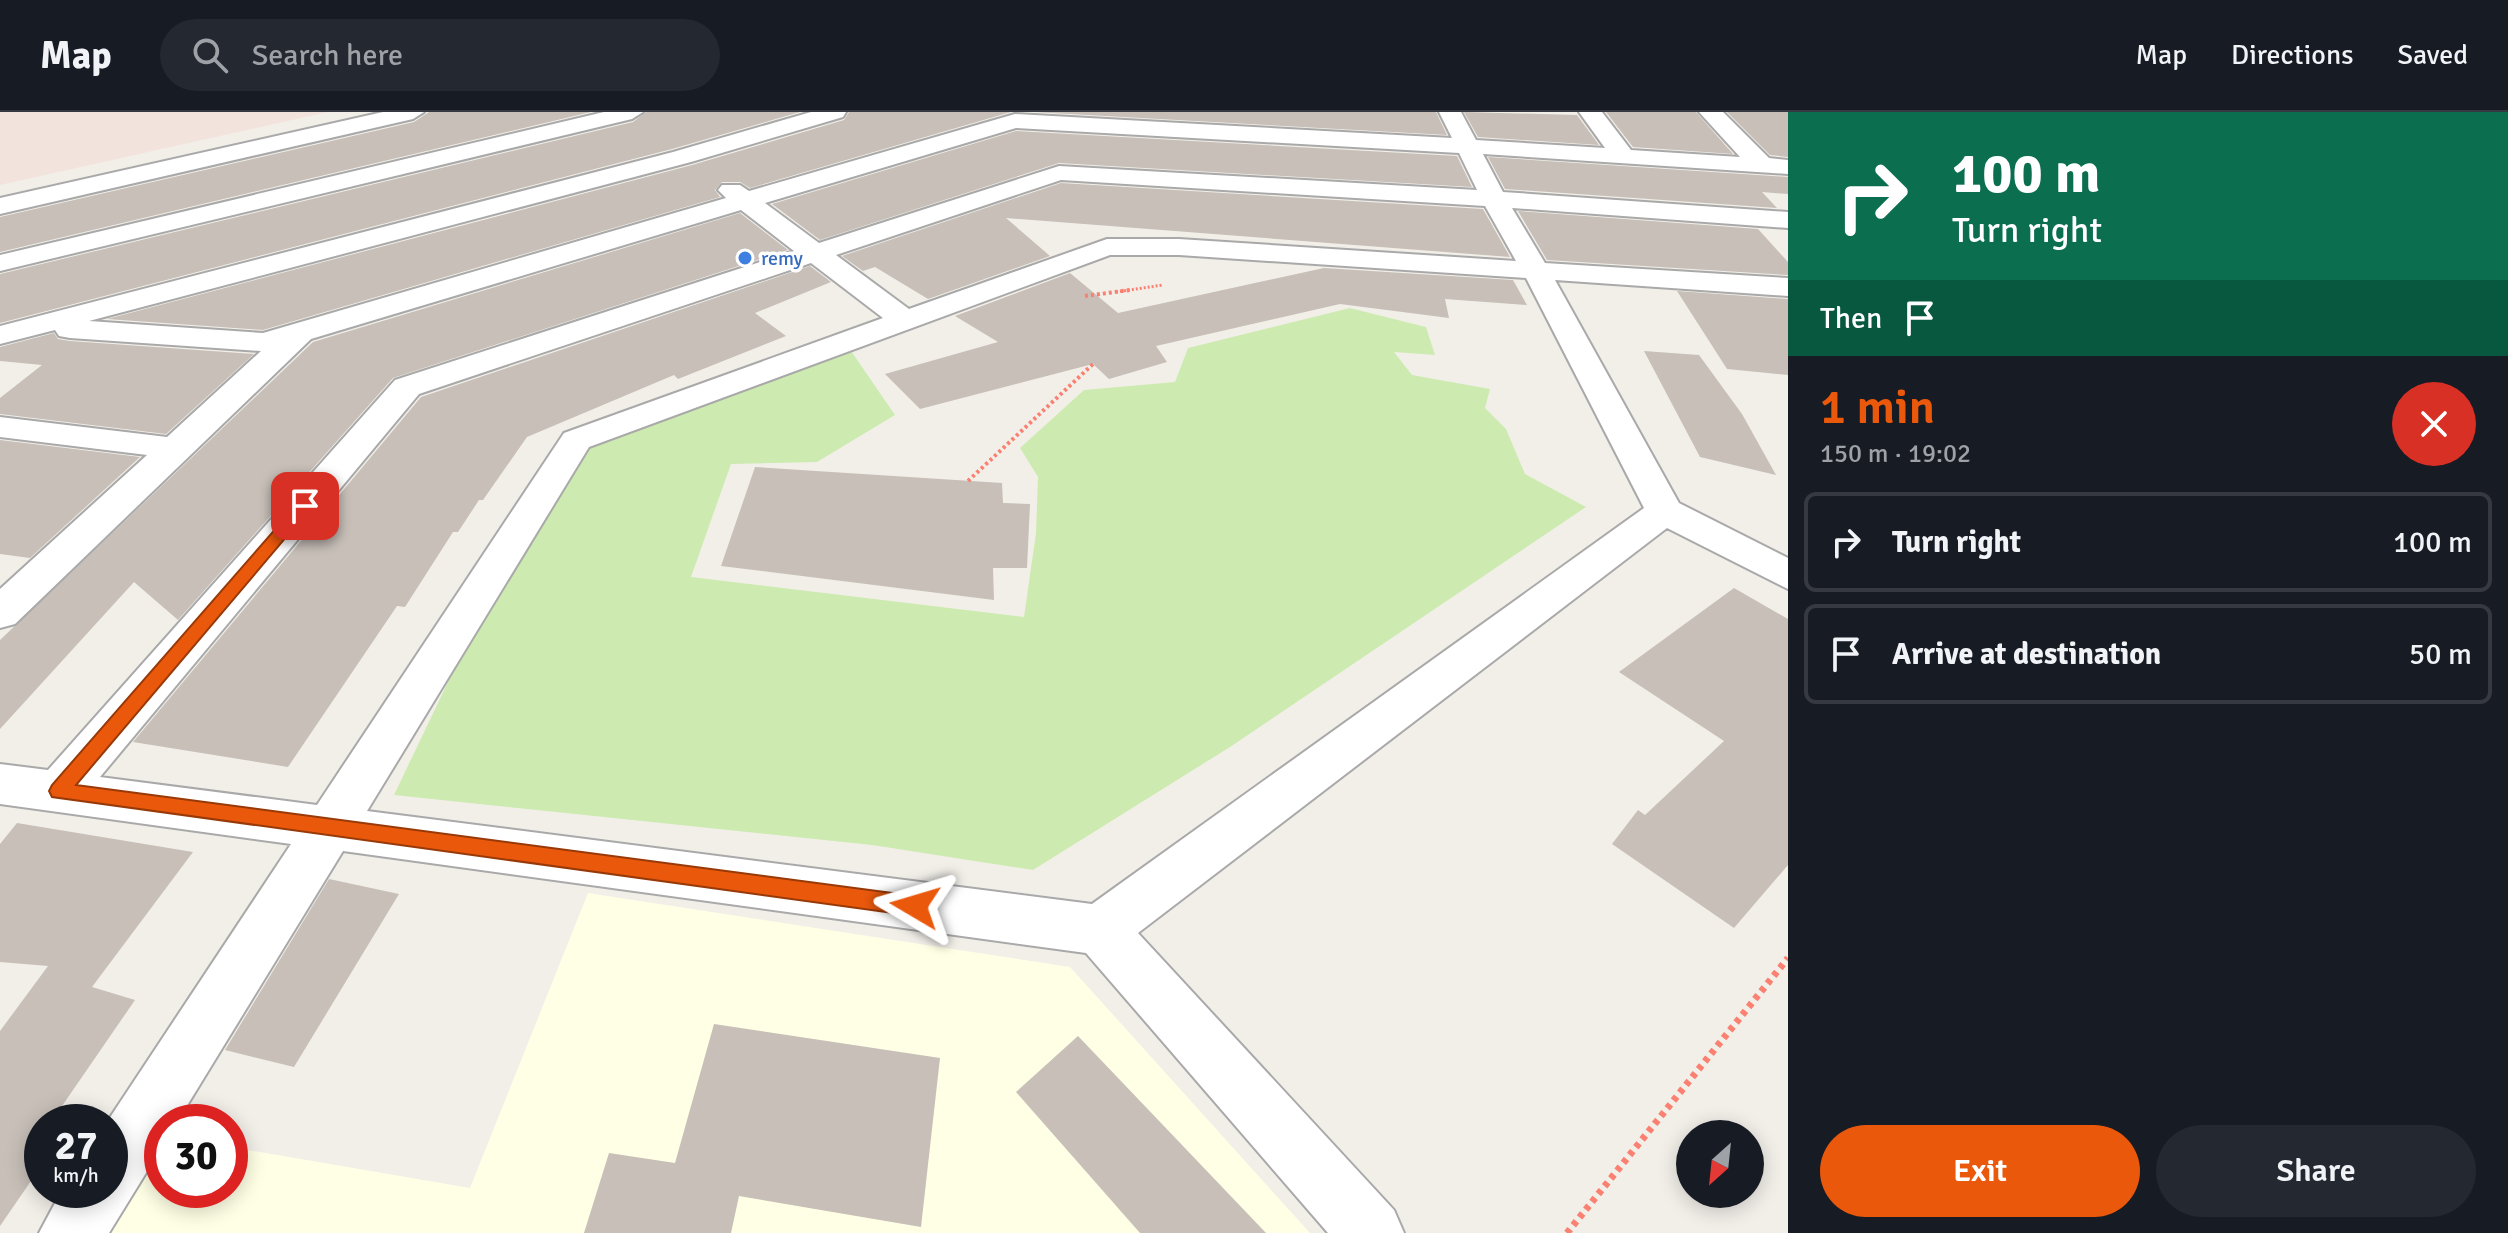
<!DOCTYPE html>
<meta charset="utf-8">
<style>
:root{--surface:#171b24;--page:#242831;--text:#f1f3f6;--muted:#9ea1a6;--line:#363941;--accent:#ea580c}
body{margin:0;font-family:Signika,sans-serif;background:var(--page);color:var(--text);height:100vh;display:flex;flex-direction:column;font-size:30px;white-space:nowrap}
*{box-sizing:border-box;margin:0}
p{font-size:26px;color:var(--muted)}
.icon{flex:none;width:44px;height:44px;fill:none;stroke:currentColor;stroke-width:2;stroke-linecap:round;stroke-linejoin:round}
.map{position:relative;flex:1;overflow:hidden}
.sheet{display:flex;flex-direction:column;background:var(--surface);width:720px}
.sheet>*{flex:none}
.banner{background:#0b6e4f;color:#fff;overflow:hidden}
.needle{width:52px;rotate:207deg}
.controls{position:absolute;left:1676px;top:1008px;display:grid;gap:16px}
.controls a{display:grid;place-items:center;width:88px;height:88px;border-radius:50%;background:var(--surface);box-shadow:0 4px 20px #0003;font-size:40px}
.speed{position:absolute;left:24px;top:992px;display:flex;gap:16px;font-size:40px;font-weight:700;text-align:center}
.speed>*{display:grid;place-content:center;width:104px;height:104px;border-radius:50%;background:var(--surface);box-shadow:0 4px 20px #0003;line-height:1}
.speed small{font-size:20px;font-weight:400}
.speed .limit{border:12px solid #d22;background:#fff;color:#111}
.pin{position:absolute;display:grid;place-items:center;width:68px;height:68px;color:#fff;margin:-34px;border-radius:16px;box-shadow:0 4px 12px #0006}
.me{position:absolute;width:88px;margin:-44px;rotate:277deg;stroke-linejoin:round;filter:drop-shadow(0 0 6px #0008)}
.turn{display:flex;align-items:center;gap:28px;height:168px;padding:0 32px;font-size:36px}
.turn .icon{width:104px;height:104px;stroke-width:2.5}
.turn b{display:block;font-size:56px;line-height:68px}
.then{display:flex;align-items:center;height:76px;padding:0 32px;background:#0003;gap:16px;font-size:30px}
.round{display:grid;place-items:center;flex:none;width:84px;height:84px;border-radius:42px;background:var(--page)}
.headline{display:flex;align-items:center;justify-content:space-between;height:136px;padding:0 32px}
h1{font-size:48px;font-weight:600;line-height:60px;color:var(--accent)}
.cta{display:flex;gap:16px;margin-top:auto;padding:16px 32px}
.cta a{flex:1;height:92px;border-radius:48px;background:var(--accent);color:#fff;font-size:32px;font-weight:600;line-height:92px;text-align:center}
.cta a+a{background:var(--page);color:var(--text)}
ul{padding:0;list-style:none}
li{display:flex;align-items:center;gap:24px;height:100px;margin:0 16px 12px;padding:0 16px;border:4px solid var(--line);border-radius:12px}
li div{flex:1}
li b{display:block;font-size:30px}
li em{font-style:normal}
header{display:flex;align-items:center;gap:48px;box-sizing:border-box;height:112px;padding:0 40px;background:var(--surface);border-bottom:2px solid var(--line)}
header strong{font-size:38px}
nav{display:flex;gap:44px;margin-inline-start:auto;font-size:28px}
.search{width:560px;height:72px;background:var(--page);display:flex;align-items:center;gap:20px;box-sizing:border-box;padding:0 28px;border-radius:44px;color:var(--muted);font-size:30px}
main{display:flex;flex:1;min-height:0}
.map>svg:first-child{display:block}
</style>
<header>
<strong>Map</strong>
<div class="search"><svg class="icon" aria-label="search" viewBox="0 0 24 24"><circle cx="10" cy="10" r="6"/><path d="M15 15l6 6"/></svg>Search here</div>
<nav><a>Map</a><a>Directions</a><a>Saved</a></nav>
</header>
<main>
<div class="map">
<svg width="1788" height="1121" viewBox="0 0 1788 1121">
<rect width="100%" height="100%" fill="#f2efe9"/>
<path fill="#ffffe5" d="M588 781 1070 855 1310 1121H94L162 1023V1078H230V1035L470 1076Z"/>
<path fill="#f3e3dd" d="M0 0H328L0 73Z"/>
<path fill="#cdebb0" d="M1350 196 1426 215 1435 243 1394 240 1412 263 1490 277 1485 296 1506 317 1525 362 1586 395 1230 635 1033 758 872 733 394 683 448 570 581 336 849 236 895 303 817 350 731 352 691 465 1024 505 1036 421 1038 365 1020 336 1084 278 1175 270 1188 236Z"/>
<g fill="#c7bfb8">
<path d="M429 0H591L0 140V105L414 10Z"/>
<path d="M646 0H800L672 37 0 211V162L633 10Z"/>
<path d="M849 0H1011L750 76 740 70H722L715 78 720 85 263 218 107 207 692 53 844 8Z"/>
<path d="M1033 0H1436L1447 23Z"/>
<path d="M1464 0 1577 3 1599 33 1478 25Z"/>
<path d="M1606 0H1696L1733 42 1633 35Z"/>
<path d="M1727 0H1788V45L1770 43Z"/>
<path d="M1016 19 1457 44 1472 75 1059 51 820 128 772 92Z"/>
<path d="M1488 45 1788 65V82L1762 80 1777 96 1505 77Z"/>
<path d="M1061 71 1483 97 1510 145 1006 106 1050 144 928 187 875 155 863 159 842 144Z"/>
<path d="M1518 99 1758 117 1788 150V163L1547 148Z"/>
<path d="M740 101 788 138 393 266 178 508 134 470 0 617V528L313 230Z"/>
<path d="M810 154 831 170 755 201 786 224 678 267 674 263 527 325 483 388H479L458 420H453L405 495 397 494 288 655 133 630 421 285Z"/>
<path d="M1324 156 1513 168 1527 193 1445 187 1449 206 1340 192 1156 234 1167 250 1109 267 1093 252 920 297 885 262 998 230 955 204 1070 161 1118 201Z"/>
<path d="M1677 179 1788 187V263L1727 257Z"/>
<path d="M54 221 58 227 70 229 254 242 166 322 0 302V286L42 253 0 249V235Z"/>
<path d="M1644 239 1699 243 1742 302 1776 363 1700 345Z"/>
<path d="M0 328 140 345 30 446 0 442Z"/>
<path d="M755 355 1002 371 1003 391 1030 392 1027 456H993L994 488 721 454Z"/>
<path d="M1734 476 1788 507V753L1734 816 1612 732 1638 698 1645 703 1724 629 1619 560Z"/>
<path d="M17 711 193 740 92 875 135 888 51 1010H42V1053L0 1114V919L48 854 0 850V732Z"/>
<path d="M329 767 399 782 294 955 225 938Z"/>
<path d="M714 912 940 946 921 1115 739 1084 731 1121H584L609 1041 675 1051Z"/>
<path d="M1078 924 1266 1121H1140L1016 980Z"/>
</g>
<g fill="none" stroke-linecap="round" stroke-linejoin="round">
<g stroke="#a9a9a9" stroke-width="4">
<g id="minor">
<path d="M383 0H424L413 7 0 102V86Z"/>
<path d="M604 0H643L632 7 0 159V143Z"/>
<path d="M811 0H846L843 5 691 50 89 209 263 221 726 86 718 78 722 73H740L749 79 1015 2 1452 26 1439 0H1461L1476 28 1605 36 1579 0H1602L1631 38 1740 45 1699 0H1723L1769 46 1788 48V62L1483 42 1503 80 1788 100V116L1512 96 1545 151 1788 166V184L1555 168 1679 391 1788 446V477L1667 416 1138 821 1394 1098 1404 1121H1328L1086 841 343 739 177 1010H162V1035L109 1121H39L62 1078H110V1010H107L291 732 0 692V652L48 658 395 268 794 139 741 98 311 227 15 512 0 516V477L147 343 0 325V305L167 325 261 239 70 226 59 224 55 218 0 232V214L673 40ZM1016 16 1459 41 1477 78 1059 54 819 131 765 91ZM1061 68 1485 94 1516 149 1179 127H1107L909 197 836 143ZM1110 143H1179L1526 166 1644 396 1092 792 367 699 589 335ZM811 151 883 206 564 321 317 693 100 665 419 282Z"/>
</g>
</g>
<path stroke="#fa8072" stroke-width="3" stroke-dasharray="2 2" stroke-linecap="butt" d="M1116 180 1163 173"/>
<g stroke="#fa8072" stroke-width="4" stroke-dasharray="3 3" stroke-linecap="butt">
<path d="M1085 184 1130 178"/>
<path d="M968 369 1093 252"/>
</g>
<path stroke="#fa8072" stroke-width="7" stroke-dasharray="5 5" stroke-linecap="butt" d="M1567 1121 1788 846"/>
<use href="#minor" fill="#fff" fill-rule="evenodd"/>
</g>
<path fill="#ea580c" stroke="#983908" stroke-width="2" d="M305 389 310 390V397L76 673 915 784 923 787 926 794 923 801 915 804 52 685 49 679 52 673 299 390Z"/>
<circle fill="#3f7fe0" stroke="#fff" stroke-width="3" cx="745" cy="146" r="8"/>
<g text-anchor="middle" dominant-baseline="central" stroke-width="7" stroke-linejoin="round" paint-order="stroke">
<g font-size="20" fill="#366cbe" stroke="#fff" text-anchor="start">
<text x="761" y="146">remy</text>
</g>
</g>
</svg>
<div class="controls">
<a><svg class="needle" viewBox="-14 -14 28 28"><path d="M0-13l5 13h-10z" fill="#e53935"/><path d="M0 13l5-13h-10z" fill="#9ea1a6"/></svg></a>
</div>
<div class="speed"><div>27<small>km/h</small></div><div class="limit">30</div></div>
<div class="pin" style="left:305px;top:394px;background:#d93025"><svg class="icon" aria-label="arrive" viewBox="0 0 24 24"><path d="M6 21V4h12l-3 4 3 4H6"/></svg></div>
<svg class="me" style="left:915px;top:794px" viewBox="-20 -20 40 40"><path d="M0-17L14 15 0 8-14 15z" fill="#ea580c" stroke="#fff" stroke-width="4"/></svg>
</div>
<section class="sheet">
<div class="banner">
<div class="turn"><svg class="icon" aria-label="right" viewBox="0 0 24 24"><path d="M7 20v-9h11M14 6l5 5-5 5"/></svg><div><b>100 m</b>Turn right</div></div>
<div class="then">Then<svg class="icon" aria-label="arrive" viewBox="0 0 24 24"><path d="M6 21V4h12l-3 4 3 4H6"/></svg></div>
</div>
<div class="headline"><div><h1>1 min</h1><p>150 m · 19:02</p></div><a class="round" style="background:#d93025;color:#fff"><svg class="icon" aria-label="close" viewBox="0 0 24 24"><path d="M6 6l12 12M18 6L6 18"/></svg></a></div>
<ul>
<li><svg class="icon" aria-label="right" viewBox="0 0 24 24"><path d="M7 20v-9h11M14 6l5 5-5 5"/></svg><div><b>Turn right</b></div><em>100 m</em></li>
<li><svg class="icon" aria-label="arrive" viewBox="0 0 24 24"><path d="M6 21V4h12l-3 4 3 4H6"/></svg><div><b>Arrive at destination</b></div><em>50 m</em></li>
</ul>
<div class="cta"><a>Exit</a><a>Share</a></div>
</section>
</main>
